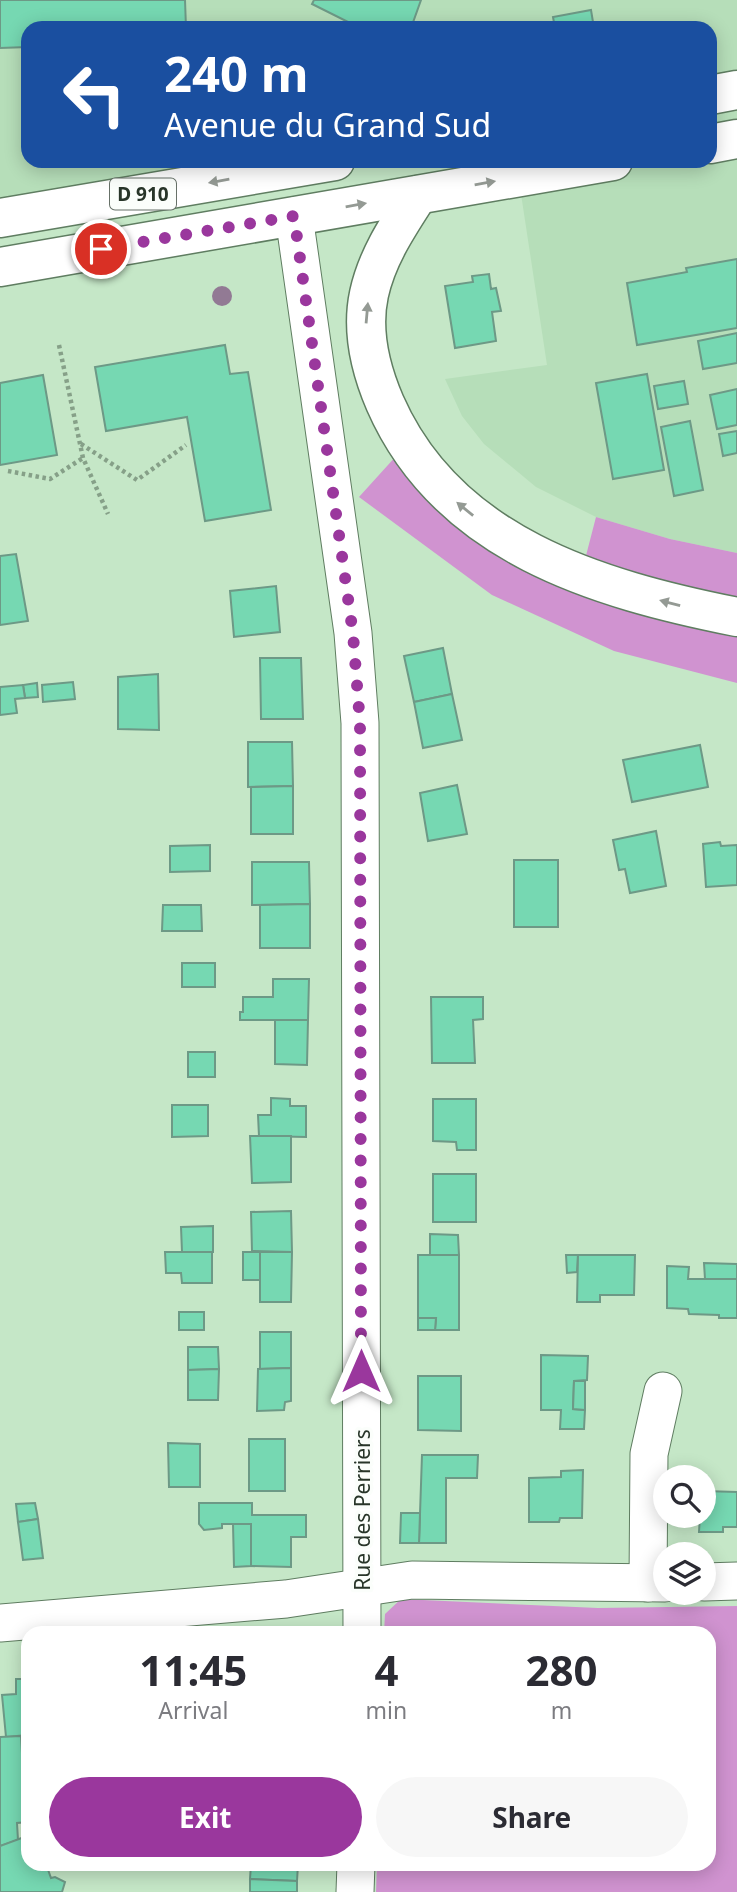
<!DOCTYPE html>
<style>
:root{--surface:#fff;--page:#f7f7f7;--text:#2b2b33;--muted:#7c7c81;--accent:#9a379d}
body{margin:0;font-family:"Noto Sans",sans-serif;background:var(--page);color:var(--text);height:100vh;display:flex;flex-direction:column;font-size:26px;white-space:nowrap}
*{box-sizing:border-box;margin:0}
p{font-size:23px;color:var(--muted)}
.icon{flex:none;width:38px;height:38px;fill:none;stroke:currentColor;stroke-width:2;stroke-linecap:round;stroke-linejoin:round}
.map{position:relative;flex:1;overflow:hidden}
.panel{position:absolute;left:21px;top:1626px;width:695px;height:245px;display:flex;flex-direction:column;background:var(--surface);border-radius:21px;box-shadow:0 4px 18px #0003}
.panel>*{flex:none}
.guide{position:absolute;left:21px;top:21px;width:696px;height:147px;border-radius:21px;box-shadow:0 4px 18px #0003;background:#1a4fa0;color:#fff;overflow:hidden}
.fabs{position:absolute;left:653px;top:1465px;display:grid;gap:14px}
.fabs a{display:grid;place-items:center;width:63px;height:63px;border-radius:50%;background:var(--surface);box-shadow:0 4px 18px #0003;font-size:35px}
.pin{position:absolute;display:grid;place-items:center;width:60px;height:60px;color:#fff;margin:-30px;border:4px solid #fff;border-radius:50%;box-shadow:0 2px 7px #0007}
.me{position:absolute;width:77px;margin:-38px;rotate:0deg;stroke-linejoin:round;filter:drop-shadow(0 0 5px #0008)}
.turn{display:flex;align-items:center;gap:24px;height:147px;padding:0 28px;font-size:32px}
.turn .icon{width:91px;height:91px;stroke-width:2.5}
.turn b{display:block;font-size:49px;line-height:60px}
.eta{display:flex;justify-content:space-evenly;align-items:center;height:119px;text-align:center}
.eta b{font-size:42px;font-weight:700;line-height:49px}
.button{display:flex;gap:14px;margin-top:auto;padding:14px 28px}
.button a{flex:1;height:80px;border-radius:42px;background:var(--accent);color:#fff;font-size:28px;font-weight:700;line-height:80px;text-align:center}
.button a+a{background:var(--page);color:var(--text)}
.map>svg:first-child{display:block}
</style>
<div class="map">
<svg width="737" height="1892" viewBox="0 0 737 1892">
<rect width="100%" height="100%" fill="#c5e7c7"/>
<path fill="#b6deb9" d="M0 0H737V553L670 539 596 517 536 487 484 444 462 416 445 379 547 365 516 161H710V28H28V161H335L0 219Z"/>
<g fill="#d093d0">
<path d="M407 444 581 575 596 517 670 539 737 553V683L614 651 492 595 359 497Z"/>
<path d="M401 1599 598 1608 737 1606V1892H376L377 1864H709V1633H384L385 1614Z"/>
</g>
<g fill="#76d8b2" stroke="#6d9986" stroke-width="2">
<path d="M0 0H185L186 28H28V47L0 48Z"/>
<path d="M314 0H421L411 28H360L312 4Z"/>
<path d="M591 10 594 28H555L553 17Z"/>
<path d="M737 259V328L637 345 627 283 687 272 686 268Z"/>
<path d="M489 274 491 289 496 288 501 311 492 312 496 341 455 348 445 286 473 282 472 276Z"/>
<path d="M737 333V363L703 369 698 341Z"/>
<path d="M225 345 230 374 248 372 271 510 205 521 187 417 106 431 95 367Z"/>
<path d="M647 374 664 470 613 479 596 383Z"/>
<path d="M43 375 57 455 0 465V383Z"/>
<path d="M684 381 688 404 658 409 654 386Z"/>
<path d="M737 389V425L717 429 710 395Z"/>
<path d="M690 421 703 490 674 496 661 427Z"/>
<path d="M737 431V453L723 456 719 434Z"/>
<path d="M16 554 28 621 0 625V556Z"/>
<path d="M276 586 280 632 234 637 230 591Z"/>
<path d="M443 648 452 694 414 702 404 656Z"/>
<path d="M260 658H301L303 719H261Z"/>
<path d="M158 674 159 730 118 729V677Z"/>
<path d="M73 682 75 699 43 702 42 685Z"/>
<path d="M37 683 38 697 25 698 23 685Z"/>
<path d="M23 685 25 698 15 699 17 713 0 715V687Z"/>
<path d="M452 694 462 740 423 748 414 702Z"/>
<path d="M248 742H292L293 786 248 787Z"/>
<path d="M700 745 708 787 632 802 623 760Z"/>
<path d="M457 785 467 834 428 841 420 793Z"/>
<path d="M293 786V834H251V787Z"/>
<path d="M656 831 666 886 630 893 625 869 619 870 613 840Z"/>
<path d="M720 842 721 846 737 845V885L706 887 703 844Z"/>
<path d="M210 845V871L170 872V846Z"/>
<rect x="514" y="860" width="44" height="67"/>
<path d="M252 862H309L310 904 252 905Z"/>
<path d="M310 904V948H260V905Z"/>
<path d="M163 905H201L202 931H162Z"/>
<rect x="182" y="963" width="33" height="24"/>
<path d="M273 979H309L308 1020H240V1012H243V997H273Z"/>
<path d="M431 997H483V1019L473 1020 475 1063H432Z"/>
<path d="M275 1020H308L307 1065 275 1064Z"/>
<rect x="188" y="1052" width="27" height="25"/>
<path d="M271 1098 290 1099V1106H306V1137L259 1136 258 1115H271Z"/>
<path d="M433 1099H476V1150H457L456 1142 433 1141Z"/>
<path d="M172 1105H208V1136L172 1137Z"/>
<path d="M250 1136H291V1182L252 1183Z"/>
<rect x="433" y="1174" width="43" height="48"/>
<path d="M291 1211 292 1252 252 1251 251 1212Z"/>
<path d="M213 1226V1252H182L181 1227Z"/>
<path d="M430 1234 458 1235 459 1255H430Z"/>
<path d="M165 1252H212V1283H182L181 1273H166Z"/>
<rect x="243" y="1252" width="17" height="28"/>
<path d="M260 1252H292L291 1302H260Z"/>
<path d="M418 1255H459V1330H435L436 1318H418Z"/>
<path d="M566 1255H578L577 1272 567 1273Z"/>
<path d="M578 1255H635L634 1295H600V1302H577Z"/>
<path d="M704 1263 737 1264V1279H705Z"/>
<path d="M667 1266 689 1267 688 1279H737V1318H719V1315L689 1314 688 1309 667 1308Z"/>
<rect x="179" y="1312" width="25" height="18"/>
<path d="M418 1318H436L435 1330H418Z"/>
<path d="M260 1332H291V1368L260 1369Z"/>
<path d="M188 1347H218L219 1369 188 1370Z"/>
<path d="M541 1355 588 1356 587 1380 574 1381 573 1409 585 1410 584 1429H560L561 1410H541Z"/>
<path d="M291 1368V1401L285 1402 284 1410 257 1411 258 1369Z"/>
<path d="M219 1369 218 1400H188V1370Z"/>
<path d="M418 1376H461V1431L418 1430Z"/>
<path d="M574 1381H585V1410L573 1409Z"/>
<rect x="249" y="1439" width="36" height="52"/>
<path d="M168 1443 200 1444V1487H169Z"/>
<path d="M422 1455H478L477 1478H446V1543H419Z"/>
<path d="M583 1470 582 1518H560L559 1522H529V1478L561 1477V1471Z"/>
<path d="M704 1491 737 1492V1527H723V1532H699L700 1516H704Z"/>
<path d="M35 1503 38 1519 18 1522 16 1504Z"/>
<path d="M199 1503H252V1515H306V1537H291V1567L251 1566V1524H222V1528L204 1530 199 1524Z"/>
<path d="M401 1513H420L419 1543H400Z"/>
<path d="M38 1519 43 1558 23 1560 18 1522Z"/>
<path d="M233 1524H251V1566L234 1567Z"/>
<path d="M16 1679H28V1735L6 1737 2 1695 16 1694Z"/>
<path d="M21 1736 22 1753H28V1822L17 1823 18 1840 0 1846V1737Z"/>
<path d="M27 1836 28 1864H46L51 1878 55 1877 65 1882 62 1892H0V1846Z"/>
<path d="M251 1864H298L297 1881 250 1879Z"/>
<path d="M250 1879 297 1881V1892H250Z"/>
</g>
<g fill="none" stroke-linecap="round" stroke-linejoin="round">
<g stroke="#5f7d61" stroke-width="39">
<g id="minor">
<path d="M294 216 353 633 360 723 362 1633"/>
<path d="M704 1582 737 1581"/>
<path d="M648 1583 649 1454 663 1391"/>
<path d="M0 1623 286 1599 412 1580 665 1583"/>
<path d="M355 1892 356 1864"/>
</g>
</g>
<g stroke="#5f7d61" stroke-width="41">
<g id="major">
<path d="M710 95 737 90"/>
<path d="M710 144 737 139"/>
<path d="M0 218 335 161"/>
<path d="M0 267 613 161"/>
</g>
</g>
<g stroke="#5f7d61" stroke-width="41">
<path id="highway" d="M418 195C398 226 377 257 369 294 361 331 370 368 385 403 447 545 597 589 737 617"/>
</g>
<g stroke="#86a088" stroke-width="4.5" stroke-dasharray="3.5 3.5" stroke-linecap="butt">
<path d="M59 345 83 458 108 514"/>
<path d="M81 444 137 480 186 445"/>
<path d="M8 471 50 479 83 458"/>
</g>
<use href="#minor" stroke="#fff" stroke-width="37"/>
<use href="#major" stroke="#fff" stroke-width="38"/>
<use href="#highway" stroke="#fff" stroke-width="38"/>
</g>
<circle fill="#927a94" cx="222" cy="296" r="10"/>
<defs><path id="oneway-solid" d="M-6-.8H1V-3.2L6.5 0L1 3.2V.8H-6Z" transform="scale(1.75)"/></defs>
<g fill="#949a94">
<use href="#oneway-solid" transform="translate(219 181) rotate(170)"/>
<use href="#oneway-solid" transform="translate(485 183) rotate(-10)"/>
<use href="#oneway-solid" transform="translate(356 205) rotate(-10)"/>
<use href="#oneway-solid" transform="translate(367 313) rotate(-85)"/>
<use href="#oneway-solid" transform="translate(465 509) rotate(-141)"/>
<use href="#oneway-solid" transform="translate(670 603) rotate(-165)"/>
</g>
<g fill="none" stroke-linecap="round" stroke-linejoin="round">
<path stroke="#9a379d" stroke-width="12" stroke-dasharray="0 21.6" d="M101 249 294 216 353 634 360 723 361 1371"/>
</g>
<g text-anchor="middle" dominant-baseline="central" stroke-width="7" stroke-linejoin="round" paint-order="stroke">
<rect fill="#fbfefb" stroke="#677168" stroke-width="2" x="110" y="178.5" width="66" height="31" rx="5"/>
<g font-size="19" font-weight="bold" fill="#283529">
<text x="143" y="194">D 910</text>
</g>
<g font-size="21" fill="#283529" stroke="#fbfefb">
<text transform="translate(362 1510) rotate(-90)">Rue des Perriers</text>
</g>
</g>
</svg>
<div class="fabs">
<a><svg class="icon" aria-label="search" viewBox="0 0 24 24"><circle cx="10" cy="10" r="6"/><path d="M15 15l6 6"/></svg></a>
<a><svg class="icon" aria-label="layers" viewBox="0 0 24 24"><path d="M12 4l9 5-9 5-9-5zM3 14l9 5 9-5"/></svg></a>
</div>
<div class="pin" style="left:101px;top:249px;background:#d93025"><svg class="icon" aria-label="arrive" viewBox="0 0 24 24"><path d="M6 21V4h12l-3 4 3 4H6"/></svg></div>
<svg class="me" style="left:361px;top:1371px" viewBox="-20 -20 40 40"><path d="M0-17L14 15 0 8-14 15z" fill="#9a379d" stroke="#fff" stroke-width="4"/></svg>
<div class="guide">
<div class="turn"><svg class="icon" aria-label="left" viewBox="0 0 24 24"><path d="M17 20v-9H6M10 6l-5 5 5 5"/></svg><div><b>240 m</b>Avenue du Grand Sud</div></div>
</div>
<section class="panel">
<div class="eta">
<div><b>11:45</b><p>Arrival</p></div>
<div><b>4</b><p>min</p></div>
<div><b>280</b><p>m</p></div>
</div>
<div class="button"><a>Exit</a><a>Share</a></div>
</section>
</div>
